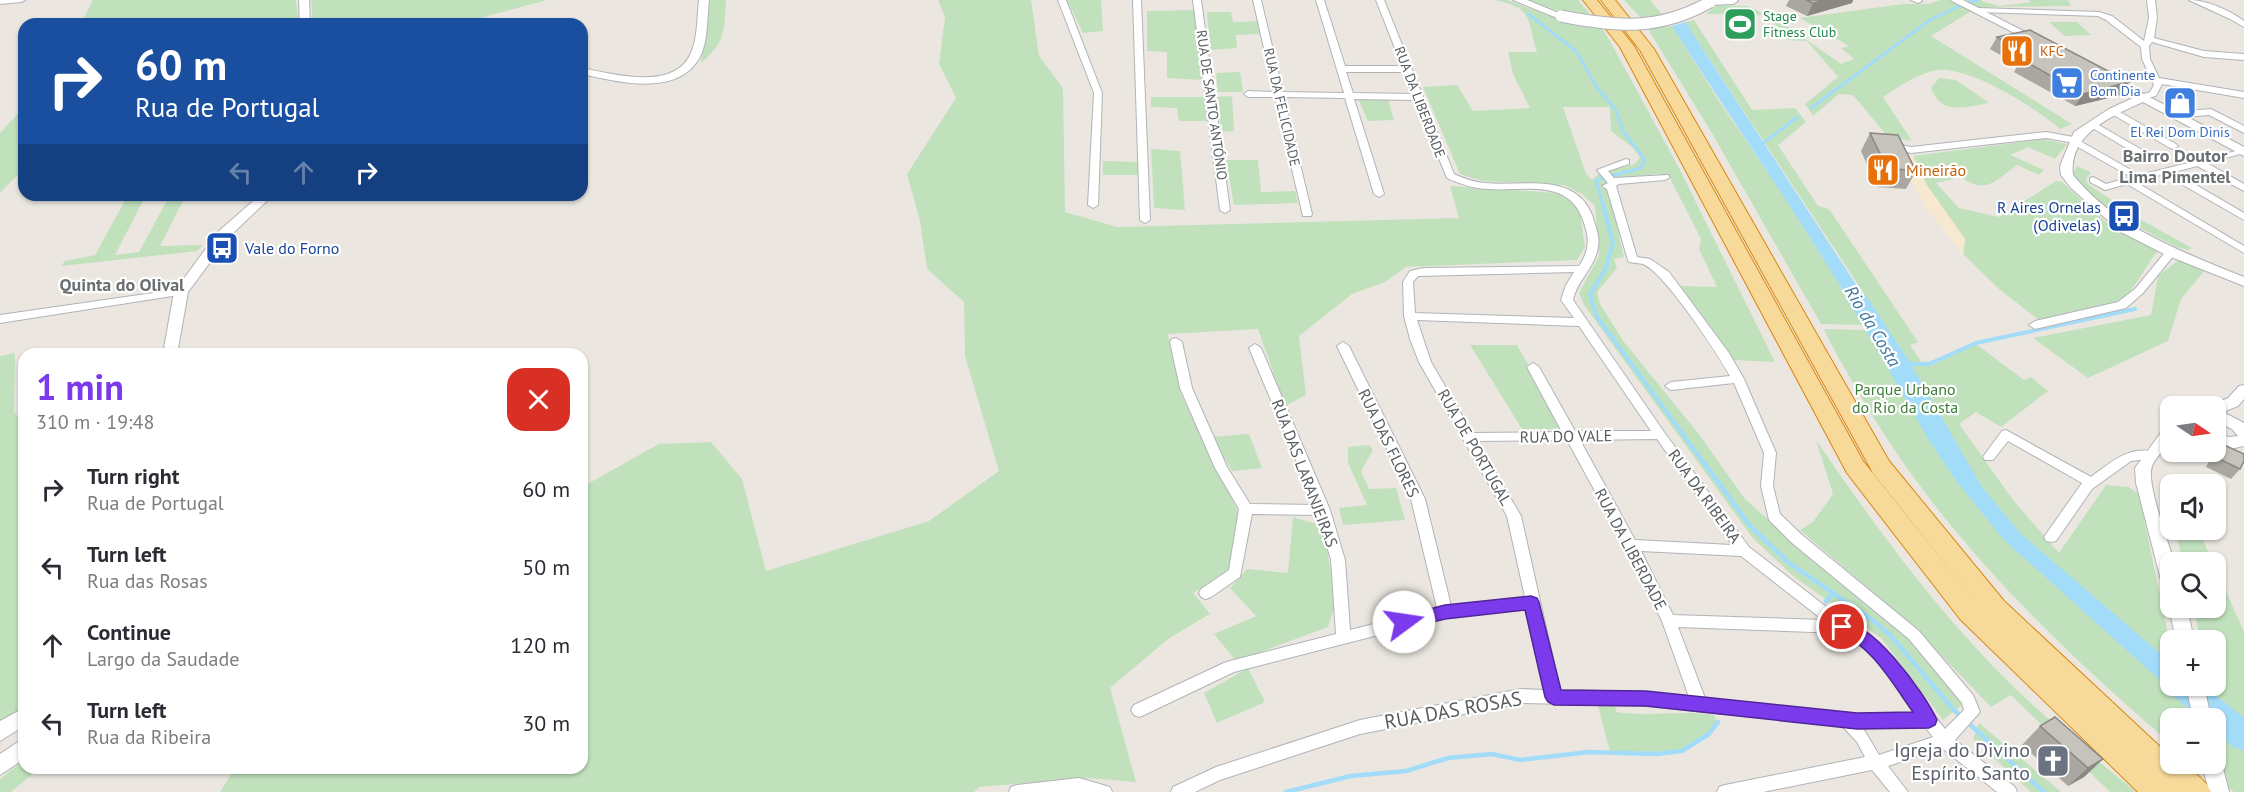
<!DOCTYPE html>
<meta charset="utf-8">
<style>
:root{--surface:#fff;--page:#f7f7f7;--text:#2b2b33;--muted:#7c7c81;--accent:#7c3aed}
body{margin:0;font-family:"PT Sans",sans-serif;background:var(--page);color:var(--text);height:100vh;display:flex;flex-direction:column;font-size:22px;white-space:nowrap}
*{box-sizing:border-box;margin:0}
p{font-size:20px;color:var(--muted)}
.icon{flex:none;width:33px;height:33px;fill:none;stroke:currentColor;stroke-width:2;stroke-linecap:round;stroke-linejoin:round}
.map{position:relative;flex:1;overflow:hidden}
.panel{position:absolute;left:18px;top:348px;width:570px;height:426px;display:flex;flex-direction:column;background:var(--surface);border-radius:18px;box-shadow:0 2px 4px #0004}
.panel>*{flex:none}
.banner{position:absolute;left:18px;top:18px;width:570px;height:183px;border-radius:18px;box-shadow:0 2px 4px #0004;background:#1a4fa0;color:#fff;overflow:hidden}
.needle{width:39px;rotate:103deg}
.buttons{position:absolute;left:2160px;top:396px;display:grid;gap:12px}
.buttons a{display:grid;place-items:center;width:66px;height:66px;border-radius:12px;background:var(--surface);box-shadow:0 2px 4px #0004;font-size:30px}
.pin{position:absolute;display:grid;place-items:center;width:51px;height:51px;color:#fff;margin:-26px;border:3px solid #fff;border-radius:50%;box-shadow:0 2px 6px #0007}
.me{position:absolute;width:66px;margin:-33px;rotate:76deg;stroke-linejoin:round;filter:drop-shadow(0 0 4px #0008)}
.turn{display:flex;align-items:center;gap:21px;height:126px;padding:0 18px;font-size:27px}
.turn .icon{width:78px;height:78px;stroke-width:2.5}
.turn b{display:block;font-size:42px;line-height:51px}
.lanes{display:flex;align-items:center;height:57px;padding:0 18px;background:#0003;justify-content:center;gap:30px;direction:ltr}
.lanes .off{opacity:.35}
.round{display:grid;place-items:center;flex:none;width:63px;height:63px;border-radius:18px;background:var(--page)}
.summary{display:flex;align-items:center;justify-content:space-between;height:102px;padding:0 18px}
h1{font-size:36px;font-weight:800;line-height:45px;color:var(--accent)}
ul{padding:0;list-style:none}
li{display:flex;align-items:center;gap:18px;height:78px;padding:0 18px}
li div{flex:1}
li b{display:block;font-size:22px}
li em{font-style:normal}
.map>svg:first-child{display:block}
</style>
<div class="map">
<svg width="2244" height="792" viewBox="0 0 2244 792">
<rect width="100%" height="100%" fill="#ebe7e0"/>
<g fill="#c1e1bd">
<path d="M93 0H296L299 24H81Z"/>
<path d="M311 0H547L458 24H313Z"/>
<path d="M710 0H726C724 31 726 42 701 63Z"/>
<path d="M938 0H1031L1039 56 1063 88 1065 212 1117 227 1459 218 1450 186 1557 193 1579 205 1585 247 1577 260 1406 267 1385 282 1352 294 1299 336 1306 395 1285 406 1258 329 1168 334 1181 395 1237 509V533L1229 572 1193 593 1210 614 1168 639 1110 688 1136 782 1089 778 979 787 974 792H220L235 768H582V487L659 444 711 442 742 479 766 571 929 521 999 471 965 356 964 302 927 269 920 221 907 174 956 98 939 64 945 17Z"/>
<path d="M1067 0H1101L1103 31 1083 33Z"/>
<path d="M1495 0H1507L1558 19 1601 27 1610 41 1679 168 1775 362 1731 360 1680 286 1717 287 1699 249 1701 239 1670 178 1662 179 1657 174 1613 179 1606 172 1635 164 1640 157 1632 147 1611 131 1610 107H1563L1586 174 1592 180 1600 173 1607 180V186L1592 189 1608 187 1624 257 1614 259 1617 268 1597 292 1600 304 1624 342 1698 433 1745 499 1815 562 1909 634 1962 705 1943 720 1882 639 1793 576 1752 537 1584 305 1579 293 1599 256 1595 206 1582 194 1564 185 1482 181 1460 174 1423 87 1457 85 1473 111 1530 108 1513 74 1508 52H1537C1526 17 1534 9 1495 0Z"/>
<path d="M1528 0H1578L1595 20 1563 13Z"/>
<path d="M1624 0H1650L1666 19 1645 22Z"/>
<path d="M1940 0H1949L1973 10 1931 36 2072 124 2060 129C2036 108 1964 62 1932 71 1914 76 1898 87 1883 97L1912 141 1888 137 1853 95 1839 94 1813 116 1805 104 1838 77 1807 41 1787 40 1772 20 1763 15 1706 14 1717 5 1748 6 1784 24 1841 64 1854 59 1841 48 1849 46 1800 18 1903 4H1929Z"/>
<path d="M1968 0H1983L1981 1 2000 6 2031 2 2028 0H2068L2071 6 1978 7 1966 2Z"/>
<path d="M1195 10 1202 80 1167 78V52L1147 51V11Z"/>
<path d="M1207 12H1231L1233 22 1259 21 1261 34 1236 35 1237 48 1210 50Z"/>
<path d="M1694 20 1752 110 1795 108 1806 122 1778 145 1818 206 1829 209 1918 342 1910 345 1924 366H1930L1976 344 2024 380 2031 377 2048 391 2001 427 1976 412 1959 424 2013 500 2059 553 2106 485 2128 487 2139 494 2170 644V686H2216V640H2201L2193 608H2216V568L2244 632V792H2234L2196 764H2216V718H2170V743C2051 640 1938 531 1859 393 1847 372 1834 351 1824 329L1866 330 1874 344 1898 345 1691 31 1686 22Z"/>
<path d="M2049 22H2077L2091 35 2065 36Z"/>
<path d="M1672 26 1719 101 1807 230 1863 325 1821 324 1710 130 1648 29Z"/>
<path d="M1240 72 1243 92H1218L1216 73Z"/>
<path d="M1939 78 1956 80 1989 103C1965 107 1941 116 1931 88Z"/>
<path d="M1232 96 1234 131 1221 132 1217 97Z"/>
<path d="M1151 97H1204L1207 121H1179L1177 108 1151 107Z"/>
<path d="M1361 99 1388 100 1394 120 1368 121 1359 101Z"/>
<path d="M24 107V168L0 193V133Z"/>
<path d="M2043 139 2067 144 2055 159 2028 147 2010 155 2044 170 2039 175 2017 165C1995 181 1986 195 1961 177L1936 183 1959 208 1999 217 2056 181 2062 182 2106 222 2157 252C2143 269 2134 293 2117 304L2039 320 1999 289 1963 254 1965 239 1926 184 1913 156Z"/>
<path d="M1151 149 1180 151 1185 210 1154 208Z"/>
<path d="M1226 160H1258L1261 192 1295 191 1298 203 1234 205Z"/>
<path d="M1103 161 1139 162 1141 175H1103Z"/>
<path d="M2077 166 2091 172 2086 179 2088 184 2143 221 2192 248 2188 250 2177 247C2144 231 2093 204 2073 173Z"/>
<path d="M128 195H146L115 255 139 252 170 195H186L160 246 203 245 197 251 61 266 65 261 95 255Z"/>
<path d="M2179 260 2206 269 2181 299 2168 341 2088 378 2033 338 2151 315 2158 276Z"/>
<path d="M1470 345H1517L1565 429H1522Z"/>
<path d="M15 353 14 412 24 423V708L0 722V356Z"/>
<path d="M1249 434 1262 468 1232 471 1212 437Z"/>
<path d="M1816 440C1877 529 1940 616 2018 691 2055 727 2096 759 2136 792H2110L2011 695 1991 707 1915 628 1800 530 1813 522 1833 494Z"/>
<path d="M1369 445 1373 450 1361 471 1369 489 1396 488 1405 520 1343 525 1339 508 1367 505 1348 463V447Z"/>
<path d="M1293 517 1323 526 1336 603 1328 627 1236 661 1214 634 1256 616 1230 588 1247 569 1288 573Z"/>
<path d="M2175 530H2198L2213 562H2183Z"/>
<path d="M1248 668 1265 702 1217 723 1204 693Z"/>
<path d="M1597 702 1615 705 1616 712C1649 717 1681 710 1714 715L1717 723C1686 763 1654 751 1610 752Z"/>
<path d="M1979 723 2061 792H2031L1973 739Z"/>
<path d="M24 760V768H40L11 792H0V779Z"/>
</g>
<path fill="#f7e9cf" d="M1897 156H1913L1926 184 1965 239 1963 254 1928 211Z"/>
<g fill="#a2dcf9">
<path d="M1686 22 1691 31 1883 326 1863 325C1804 222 1735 126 1672 26Z"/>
<path d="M1866 330 1887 331 1903 352 1880 355Z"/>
<path d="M1906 356 1982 487 2020 533 2170 662V686H2180L2183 701 2003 539 1957 482 1928 439 1883 360Z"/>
<path d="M2215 697 2244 720V752L2225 736Z"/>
</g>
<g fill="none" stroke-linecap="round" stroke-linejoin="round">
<g stroke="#a2dcf9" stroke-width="3">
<path d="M1970 2 1978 0"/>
<path d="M1528 14 1576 51 1598 89 1616 110 1623 131 1645 160 1641 168 1596 180 1603 206"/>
<path d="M1811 108 1930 20 1959 6"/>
<path d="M1762 144 1797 117"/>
</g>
<g stroke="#a2dcf9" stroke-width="4">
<path d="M1603 205 1613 243 1606 268 1590 295 1597 317 1706 466"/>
<path d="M1907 364H1929L1976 343 2135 309"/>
</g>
<g stroke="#a2dcf9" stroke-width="4.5">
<path d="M1705 464 1750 526 1789 563 1871 619 1891 636 1953 709 2044 792"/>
<path d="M1826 601 1833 593"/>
<path d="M1286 792 1351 776 1406 771 1448 758 1492 754 1520 760 1589 752 1656 754 1682 751 1709 734 1718 722"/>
</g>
<g fill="#a2dcf9" fill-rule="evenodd">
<path d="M1857 292 1865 294 1907 358 1922 387 1918 393 1910 395 1902 393 1888 365 1846 299 1849 294Z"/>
<path d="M2170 681V686H2204L2244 718V751L2233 747 2216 732V718H2200L2172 695 2168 686Z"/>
</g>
<g stroke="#b1b3b7" stroke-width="2">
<g id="minor">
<path d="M0 0H25L21 2 0 4Z"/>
<path d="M1058 0H1066L1102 93 1098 205 1093 208 1088 205 1094 93Z"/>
<path d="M1133 0H1141L1150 220 1145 223 1140 220Z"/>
<path d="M1193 0H1201L1230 210 1225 213 1220 210Z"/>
<path d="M1253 0H1261L1283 92 1344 93 1316 0H1324L1345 66H1402L1376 0H1384L1454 174C1465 179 1474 182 1485 183 1522 187 1574 171 1592 215 1595 225 1600 236 1598 246 1596 267 1577 280 1573 300L1664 432 1749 547 1847 623C1894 644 1914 691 1945 729L1964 710 1962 703 1909 639 1792 543 1769 520 1761 486 1764 453 1734 383 1671 390 1665 386 1671 382 1730 376C1718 354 1664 272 1643 264 1639 263 1634 263 1629 262L1628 260 1607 189 1602 186 1608 183 1597 170 1626 159 1629 160V164L1608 171 1614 178 1668 175 1670 177 1665 180 1619 184 1616 186 1637 257 1650 259 1669 272 1729 353 1744 379 1776 453 1773 486 1780 514 1802 535 1919 631 1973 695 1980 712 1955 740 2015 787 2017 792H1997L1942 748 1888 766 1908 792H1890L1872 770 1763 792H1717L1719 787 1725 785 1865 757 1857 742 1842 726 1646 706 1521 703 1360 734 1220 780 1195 792H1171L1173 787 1216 767 1360 720 1521 689 1545 690 1527 608 1445 618 1234 672 1144 715 1139 717 1134 715 1131 710 1134 705 1226 662 1336 634 1331 560 1318 515 1252 514 1240 577 1211 597 1206 599 1201 597 1199 593 1201 589 1229 570 1239 509 1215 468 1180 388 1170 342 1172 339 1176 338 1182 342 1192 388 1227 467 1250 504 1315 505 1249 348 1255 344 1261 348 1330 510 1345 560 1350 630 1437 608 1411 499 1337 346 1343 342 1349 346 1425 499 1451 606 1525 597 1507 516 1419 362 1410 339 1404 316 1403 282 1410 271 1424 268 1579 266C1588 253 1590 241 1585 226 1571 176 1526 192 1487 189 1472 188 1460 184 1447 178L1415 100 1354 99 1384 194 1379 197 1374 194 1345 98 1284 97 1312 214 1311 216H1303L1275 97H1248L1244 94 1248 91 1274 92ZM1346 72H1404L1413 94 1353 93ZM1574 272 1566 285 1561 300 1574 318 1415 313 1413 282 1418 276ZM1417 320 1579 326 1651 431H1575L1539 367 1533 363 1527 367 1562 432 1472 433 1431 362ZM1657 439 1732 545 1635 540 1580 440ZM1567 440 1625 546 1662 621 1689 697 1646 692 1560 690 1521 516 1477 441ZM1641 551 1741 556 1823 620 1673 615ZM1678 627 1841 633C1875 649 1895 683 1915 713L1857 714 1705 698ZM1925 727 1933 737 1879 755 1863 728Z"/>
<path d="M1911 0H1921L1922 1 1918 3Z"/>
<path d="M2147 0H2155L2157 18 2154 38 2204 51 2244 54V60L2204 57 2152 42 2149 46 2150 59 2159 78 2244 92V98L2162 84 2156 96 2141 99V95L2150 92 2154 85 2142 59 2141 47 2106 20 2098 16 1978 12 1974 10 1978 8 2099 12 2112 16 2144 41 2149 18Z"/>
<path d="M2189 0C2207 0 2229 10 2244 21V27L2230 19Z"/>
<path d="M2113 108 2176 144 2178 146 2173 149 2170 148 2110 113V109Z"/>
<path d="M2211 109 2244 126V133L2209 115 2176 118 2171 115 2176 112Z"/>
<path d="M2092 121 2149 154 2151 156 2149 158H2143L2089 126 2087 124Z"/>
<path d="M2046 132 2079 138 2080 141 2140 175 2244 149V153L2207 163 2244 184V191L2197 166 2174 172 2244 213V220L2164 174 2136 182 2244 246V253L2127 184 2105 190 2090 182V178L2093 177 2106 184 2131 177 2069 142 2046 138 1911 153 1889 148 1887 146 1892 143 1911 147Z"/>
<path d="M2171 249 2175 250 2176 252 2175 254 2143 293 2126 308 2035 329 2029 325 2035 321 2118 302 2135 289 2167 250Z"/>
<path d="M181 289 186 292 185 294 0 323V315Z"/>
<path d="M2006 430 2091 477C2110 463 2129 445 2154 452L2156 455 2154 458 2131 461 2092 489 2056 541 2051 542 2046 541 2044 537 2082 483 2008 441 1993 460H1985L1983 457 1985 454 2002 431Z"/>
<path d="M1079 778 1110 787 1112 792H1009L1011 787 1017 785Z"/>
</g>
</g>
<g stroke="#b1b3b7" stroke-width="2">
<g id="tertiary">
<path d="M299 0H309L310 24H300Z"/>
<path d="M699 0H709C707 18 708 39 701 55 680 98 618 82 582 74V68C613 74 672 91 690 55 698 39 697 17 699 0Z"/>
<path d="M1513 0H1527L1566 16 1557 18Z"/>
<path d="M1706 0H1737L1738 1 1733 4 1710 5 1706 4Z"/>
<path d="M1950 0H1963L2043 41 2034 43Z"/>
<path d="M2110 76 2244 147V156L2143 102C2112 116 2068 134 2073 175 2116 228 2182 252 2244 277V286L2166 255 2121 232 2071 188 2061 175 2060 166 2074 132 2109 109 2135 97 2106 81V77Z"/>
<path d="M260 195H273L229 237 188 292 177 354H163L174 292 219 231Z"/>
<path d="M2244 385V399L2238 406 2223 412 2244 423V446L2230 449 2216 445V434L2230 437 2238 436 2232 429 2216 421V406H2210L2228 398 2239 386Z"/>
<path d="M2170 425C2173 452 2153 453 2151 471 2149 490 2168 541 2174 562H2170V587L2164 585 2161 580 2136 483 2135 468 2165 427Z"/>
<path d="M2170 605V608H2187L2194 640H2176L2169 608Z"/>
<path d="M2186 686H2204L2211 718H2193Z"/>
<path d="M24 708V726L0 741V721Z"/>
<path d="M24 738V759L0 775V754Z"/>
<path d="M2216 756 2222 764 2229 792H2209L2202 764H2216Z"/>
</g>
</g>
<g stroke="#dc860e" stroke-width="2">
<path id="trunk" d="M1583 0H1597L1634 46 1863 461 1979 606 1873 473 1640 50 1601 0H1615L1654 49 1889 461 2004 601 2170 756V764C2186 764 2205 778 2211 792H2138L1960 619 1847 473 1620 47Z"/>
</g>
<use href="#minor" fill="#fff" fill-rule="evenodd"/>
<use href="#tertiary" fill="#fff" fill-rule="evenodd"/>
<use href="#trunk" fill="#f7da99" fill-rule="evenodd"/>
<g stroke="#b1b3b7" stroke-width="13" stroke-linecap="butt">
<path id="tertiary-bridge" d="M1561 16C1617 27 1659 31 1710 2"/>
</g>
<use href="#tertiary-bridge" stroke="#fff" stroke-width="11"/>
</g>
<g fill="#aaa7a2">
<path d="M1789 0H1853L1852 3 1807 16 1786 6Z"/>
<path d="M1997 37 2129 82 2121 95 2075 106 2014 72 2018 65 1990 49Z"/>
<path d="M1870 133 1916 171 1906 189 1877 187 1861 151Z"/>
<path d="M2222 444 2240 469 2231 479 2206 467 2213 454Z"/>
<path d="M2040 726 2103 759 2084 777 2068 786 2022 745Z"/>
</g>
<g fill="#8b8884">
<path d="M1824 0H1853L1852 3 1807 16 1813 3Z"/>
<path d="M2129 82 2121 95 2075 106 2083 94Z"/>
<path d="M2103 759 2084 777 2068 786 2088 768Z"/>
</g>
<g fill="#c6c2bc" stroke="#8b8884" stroke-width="1.5">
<path d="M1806 0H1824L1813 3Z"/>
<path d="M2030 30 2129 82 2083 94 2021 59 2032 56 1997 37Z"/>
<path d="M1870 133 1898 135 1916 171 1887 168Z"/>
<path d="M2222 444 2244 454V461L2240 469 2215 457Z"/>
<path d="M2055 717 2103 759 2088 768 2040 726Z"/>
</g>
<path fill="#7c3aed" stroke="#51269a" stroke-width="1.5" d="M1531 596 1537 598 1539 602 1561 690 1646 691 1857 713 1913 712C1892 683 1872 645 1837 632L1834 627 1837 623C1867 612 1926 695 1937 720L1935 725 1929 728 1857 729 1646 706 1554 705 1548 702 1545 697 1525 610 1445 619 1404 629 1399 627 1396 622 1399 617 1445 605Z"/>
<defs>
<g id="stadium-square" transform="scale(1.725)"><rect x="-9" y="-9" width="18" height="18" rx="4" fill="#2e9e5b" stroke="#fff"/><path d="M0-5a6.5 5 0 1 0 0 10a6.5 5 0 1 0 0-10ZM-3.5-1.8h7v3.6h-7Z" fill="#fff"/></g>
<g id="restaurant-square" transform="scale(1.725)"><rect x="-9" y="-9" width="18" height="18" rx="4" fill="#e8710a" stroke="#fff"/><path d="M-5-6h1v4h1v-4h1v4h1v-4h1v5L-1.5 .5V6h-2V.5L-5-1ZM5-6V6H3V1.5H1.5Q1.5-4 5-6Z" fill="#fff"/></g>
<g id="supermarket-square" transform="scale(1.725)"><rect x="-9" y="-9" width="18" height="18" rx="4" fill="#3f7fe0" stroke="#fff"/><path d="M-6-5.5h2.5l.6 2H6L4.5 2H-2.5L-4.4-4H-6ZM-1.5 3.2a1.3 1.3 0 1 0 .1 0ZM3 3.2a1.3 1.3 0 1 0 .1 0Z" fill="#fff"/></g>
<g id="shop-square" transform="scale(1.725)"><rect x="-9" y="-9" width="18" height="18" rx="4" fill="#3f7fe0" stroke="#fff"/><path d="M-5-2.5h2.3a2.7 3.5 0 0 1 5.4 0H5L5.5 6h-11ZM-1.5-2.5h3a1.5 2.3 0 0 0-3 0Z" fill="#fff"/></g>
<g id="bus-square" transform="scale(1.725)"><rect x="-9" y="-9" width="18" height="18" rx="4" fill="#1a4fb4" stroke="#fff"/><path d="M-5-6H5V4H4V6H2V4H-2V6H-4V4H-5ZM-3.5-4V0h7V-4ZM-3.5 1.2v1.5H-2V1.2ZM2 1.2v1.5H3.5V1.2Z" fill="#fff"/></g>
<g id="church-square" transform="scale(1.725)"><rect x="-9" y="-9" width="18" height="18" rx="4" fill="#6b7280" stroke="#fff"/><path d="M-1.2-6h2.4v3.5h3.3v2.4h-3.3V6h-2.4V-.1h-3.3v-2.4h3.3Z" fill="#fff"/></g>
</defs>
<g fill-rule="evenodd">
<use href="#stadium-square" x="1740" y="24"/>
<use href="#restaurant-square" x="2017" y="51"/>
<use href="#supermarket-square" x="2067" y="83"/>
<use href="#shop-square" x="2180" y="103"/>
<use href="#restaurant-square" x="1883" y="170"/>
<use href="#bus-square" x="2124" y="216"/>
<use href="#bus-square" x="222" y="248"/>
<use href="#church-square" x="2053" y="761"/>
</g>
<g text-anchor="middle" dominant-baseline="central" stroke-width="4.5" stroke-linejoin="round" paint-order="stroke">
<g font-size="14" fill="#27864d" stroke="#fff" text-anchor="start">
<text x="1763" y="16">Stage<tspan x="1763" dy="16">Fitness Club</tspan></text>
</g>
<g font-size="14" fill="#c56008" stroke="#fff" text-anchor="start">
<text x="2040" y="51">KFC</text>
</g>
<g font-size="14" fill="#366cbe" stroke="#fff" text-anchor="start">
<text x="2090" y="75">Continente<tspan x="2090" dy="16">Bom Dia</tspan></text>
<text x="2180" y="132" text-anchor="middle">El Rei Dom Dinis</text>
</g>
<g font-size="14" fill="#595d60" stroke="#fff">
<text transform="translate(1420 102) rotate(69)">RUA DA LIBERDADE</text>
<text transform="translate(1212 105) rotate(82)">RUA DE SANTO ANTÓNIO</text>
<text transform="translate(1282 107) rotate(77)">RUA DA FELICIDADE</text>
</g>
<g font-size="16" fill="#c56008" stroke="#fff" text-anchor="start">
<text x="1906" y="170">Mineirão</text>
</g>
<g font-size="16" fill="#164399" stroke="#fff" text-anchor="end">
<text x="2101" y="207">R Aires Ornelas<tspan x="2101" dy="18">(Odivelas)</tspan></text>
<text x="245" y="248" text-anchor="start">Vale do Forno</text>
</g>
<g font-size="16" fill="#3d7f39" stroke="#fff">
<text x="1905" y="389">Parque Urbano<tspan x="1905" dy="18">do Rio da Costa</tspan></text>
</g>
<g font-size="16" fill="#595d60" stroke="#fff">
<text transform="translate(1566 436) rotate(-1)">RUA DO VALE</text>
<text transform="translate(1389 443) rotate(64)">RUA DAS FLORES</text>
<text transform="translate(1475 447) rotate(60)">RUA DE PORTUGAL</text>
<text transform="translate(1305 473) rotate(69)">RUA DAS LARANJEIRAS</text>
<text transform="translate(1705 496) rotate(54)">RUA DA RIBEIRA</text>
<text transform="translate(1631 549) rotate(62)">RUA DA LIBERDADE</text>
</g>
<g font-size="18" font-weight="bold" fill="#6a6f72" stroke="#fff">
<text x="2175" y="155">Bairro Doutor<tspan x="2175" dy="21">Lima Pimentel</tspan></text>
<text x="122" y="284">Quinta do Olival</text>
</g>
<g font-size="18" font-style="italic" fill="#3f79a1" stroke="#fff">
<text transform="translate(1873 326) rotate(59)">Rio da Costa</text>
</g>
<g font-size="20" fill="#595d60" stroke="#fff">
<text transform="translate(1453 710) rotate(-10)">RUA DAS ROSAS</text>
</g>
<g font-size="20" fill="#5b616d" stroke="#fff" text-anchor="end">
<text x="2030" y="750">Igreja do Divino<tspan x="2030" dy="23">Espírito Santo</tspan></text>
</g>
</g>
</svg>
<div class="buttons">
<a><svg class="needle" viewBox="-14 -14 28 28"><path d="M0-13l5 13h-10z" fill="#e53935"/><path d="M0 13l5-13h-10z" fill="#7c7c81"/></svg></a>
<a><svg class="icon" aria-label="sound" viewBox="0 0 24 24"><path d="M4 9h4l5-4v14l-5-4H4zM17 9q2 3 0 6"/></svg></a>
<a><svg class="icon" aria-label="search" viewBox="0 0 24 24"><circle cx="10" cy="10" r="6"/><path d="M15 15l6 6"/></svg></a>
<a>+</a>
<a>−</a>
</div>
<div class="pin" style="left:1842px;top:627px;background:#d93025"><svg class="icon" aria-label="arrive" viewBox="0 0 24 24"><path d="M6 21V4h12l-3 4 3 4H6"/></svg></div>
<svg class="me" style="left:1404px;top:622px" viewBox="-20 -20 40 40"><circle r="19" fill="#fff"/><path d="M0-13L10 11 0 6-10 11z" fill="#7c3aed"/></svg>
<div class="banner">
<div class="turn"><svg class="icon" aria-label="right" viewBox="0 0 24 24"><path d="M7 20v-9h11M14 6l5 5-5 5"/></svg><div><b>60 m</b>Rua de Portugal</div></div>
<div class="lanes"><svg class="icon off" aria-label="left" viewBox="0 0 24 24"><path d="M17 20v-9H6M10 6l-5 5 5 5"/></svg><svg class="icon off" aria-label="ahead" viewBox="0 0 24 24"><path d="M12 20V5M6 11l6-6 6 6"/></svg><svg class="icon" aria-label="right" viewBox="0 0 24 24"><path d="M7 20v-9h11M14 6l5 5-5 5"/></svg></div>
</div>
<section class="panel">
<div class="summary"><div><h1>1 min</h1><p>310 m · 19:48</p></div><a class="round" style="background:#d93025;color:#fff"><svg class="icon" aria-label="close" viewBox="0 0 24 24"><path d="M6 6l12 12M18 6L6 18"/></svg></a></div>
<ul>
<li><svg class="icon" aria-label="right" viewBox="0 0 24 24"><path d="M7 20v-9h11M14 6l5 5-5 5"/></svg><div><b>Turn right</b><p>Rua de Portugal</p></div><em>60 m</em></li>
<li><svg class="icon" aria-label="left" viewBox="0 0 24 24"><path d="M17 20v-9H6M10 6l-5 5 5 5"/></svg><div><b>Turn left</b><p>Rua das Rosas</p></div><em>50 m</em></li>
<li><svg class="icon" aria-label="ahead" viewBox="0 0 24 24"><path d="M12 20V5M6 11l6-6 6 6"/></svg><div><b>Continue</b><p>Largo da Saudade</p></div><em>120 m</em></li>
<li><svg class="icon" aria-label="left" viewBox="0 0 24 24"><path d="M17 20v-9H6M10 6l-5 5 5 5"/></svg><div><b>Turn left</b><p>Rua da Ribeira</p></div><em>30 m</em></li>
</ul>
</section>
</div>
